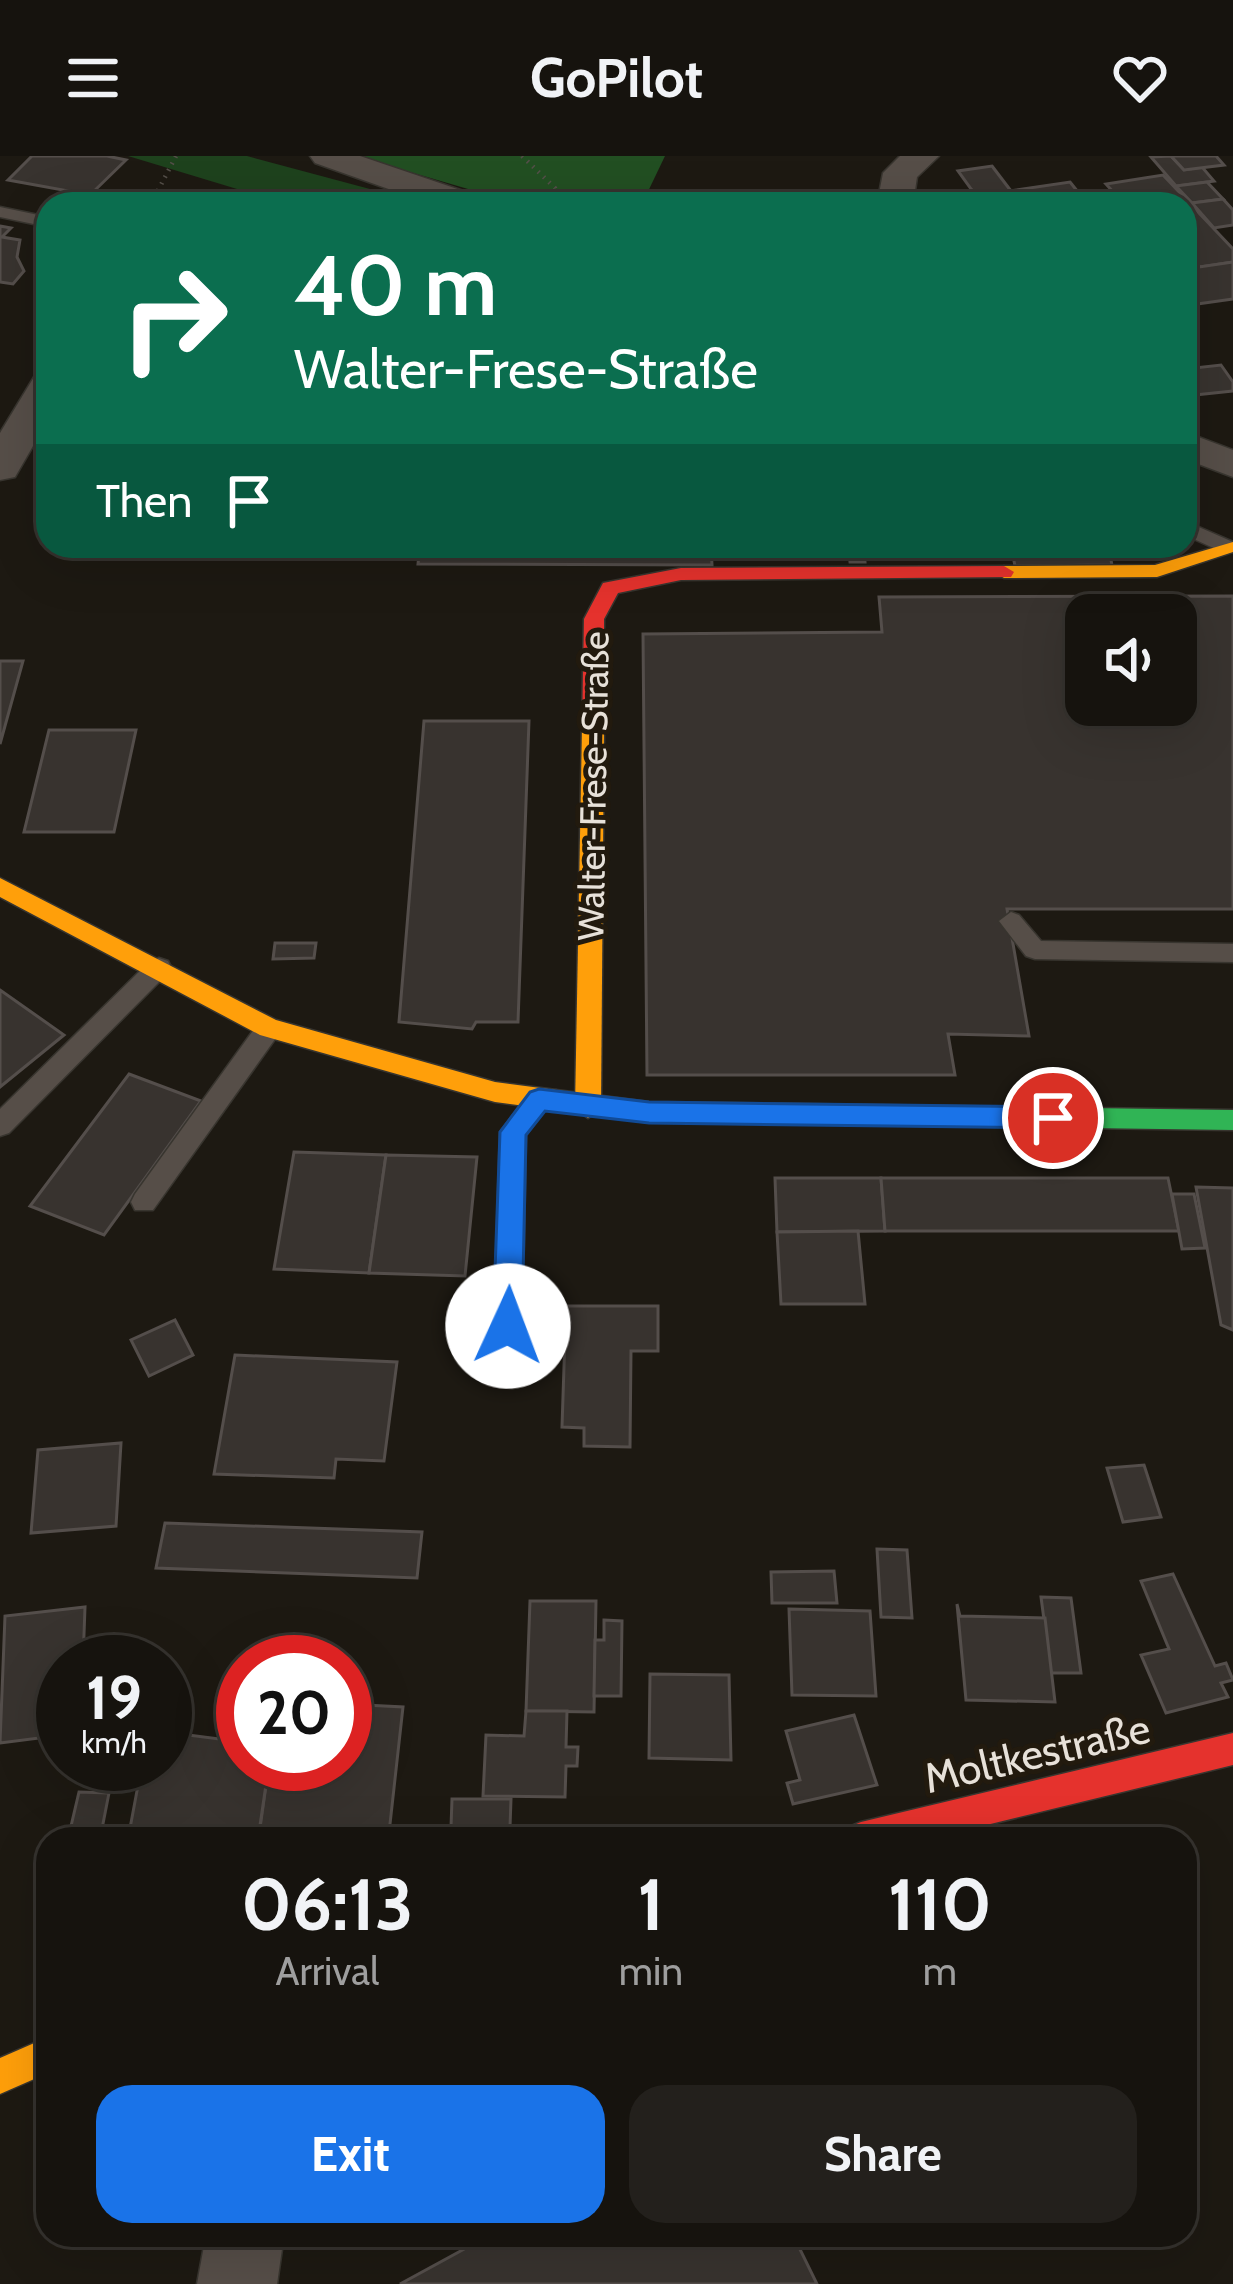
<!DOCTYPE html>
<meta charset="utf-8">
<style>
:root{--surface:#16130e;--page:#23201c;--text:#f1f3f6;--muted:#9e9e9e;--line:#35322e;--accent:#1a73e8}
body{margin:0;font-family:Cabin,sans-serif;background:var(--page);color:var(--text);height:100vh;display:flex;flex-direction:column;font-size:45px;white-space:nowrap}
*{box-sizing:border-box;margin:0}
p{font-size:39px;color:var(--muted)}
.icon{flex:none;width:66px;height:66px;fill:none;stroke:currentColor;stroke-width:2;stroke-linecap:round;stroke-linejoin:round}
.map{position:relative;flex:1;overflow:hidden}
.details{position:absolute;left:36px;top:1671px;width:1161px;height:420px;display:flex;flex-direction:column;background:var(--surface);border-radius:36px;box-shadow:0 12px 48px #0002,0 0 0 3px var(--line)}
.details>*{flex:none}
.guide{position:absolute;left:36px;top:36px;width:1161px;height:366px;border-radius:36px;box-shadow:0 12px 48px #0002,0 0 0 3px var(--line);background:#0b6e4f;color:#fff;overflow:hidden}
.tools{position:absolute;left:1065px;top:438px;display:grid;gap:24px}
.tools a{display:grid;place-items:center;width:132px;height:132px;border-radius:24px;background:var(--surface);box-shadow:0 12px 48px #0002,0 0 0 3px var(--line);font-size:60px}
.speed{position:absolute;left:36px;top:1479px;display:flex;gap:24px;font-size:60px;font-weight:700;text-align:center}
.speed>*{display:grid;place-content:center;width:156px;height:156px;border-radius:50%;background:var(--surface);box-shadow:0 12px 48px #0002,0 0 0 3px var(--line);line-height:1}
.speed small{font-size:30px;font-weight:400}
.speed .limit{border:18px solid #d22;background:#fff;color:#111}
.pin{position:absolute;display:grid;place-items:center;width:102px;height:102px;color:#fff;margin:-51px;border:6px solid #fff;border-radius:50%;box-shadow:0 3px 12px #0007}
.me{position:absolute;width:132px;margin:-66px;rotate:2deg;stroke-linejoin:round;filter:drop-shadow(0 0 9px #0008)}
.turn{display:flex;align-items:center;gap:42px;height:252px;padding:0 60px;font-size:54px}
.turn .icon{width:156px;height:156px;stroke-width:2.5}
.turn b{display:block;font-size:84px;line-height:102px}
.then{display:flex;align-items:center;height:114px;padding:0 60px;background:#0003;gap:24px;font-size:45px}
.eta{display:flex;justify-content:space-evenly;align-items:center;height:204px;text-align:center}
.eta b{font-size:72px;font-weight:700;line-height:84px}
.action{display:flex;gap:24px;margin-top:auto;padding:24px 60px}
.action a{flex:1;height:138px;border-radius:36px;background:var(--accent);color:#fff;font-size:48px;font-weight:700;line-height:138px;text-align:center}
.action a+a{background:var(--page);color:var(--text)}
header{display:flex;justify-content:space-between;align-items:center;height:156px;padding:0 60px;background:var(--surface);font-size:54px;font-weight:700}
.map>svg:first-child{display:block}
</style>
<header><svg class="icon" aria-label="menu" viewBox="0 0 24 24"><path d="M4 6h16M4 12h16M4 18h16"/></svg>GoPilot<svg class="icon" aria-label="heart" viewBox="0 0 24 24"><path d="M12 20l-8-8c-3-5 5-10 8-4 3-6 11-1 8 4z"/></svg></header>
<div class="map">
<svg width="1233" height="2128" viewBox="0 0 1233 2128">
<rect width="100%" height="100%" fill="#1d1912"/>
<path fill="#1e421d" d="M128 0H247L426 48H287Z"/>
<path fill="#224f22" d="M355 0H665L642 48H519Z"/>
<g fill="#38332f" stroke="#544e4b" stroke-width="3" fill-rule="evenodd">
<path d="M32 0H107L126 4 90 39 8 24Z"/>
<path d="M1171 0 1184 14 1202 11 1214 25 1176 30 1151 1Z"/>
<path d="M1171 0H1216L1224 9 1184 14Z"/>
<path d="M992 10 1011 35 976 40 958 15Z"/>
<path d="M1163 19 1233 93V106L1200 111 1185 93V48H1124L1106 28Z"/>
<path d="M1070 26 1082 41 982 48 976 40Z"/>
<path d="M1207 26 1223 43 1192 47 1176 30Z"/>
<path d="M972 34 982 48H946L939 39Z"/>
<path d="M1223 43 1233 54V69L1214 72 1192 47Z"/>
<path d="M0 70 11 72 2 81 20 84 17 101 24 115 13 128 0 126Z"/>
<path d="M1233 106V143L1190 149 1185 113Z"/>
<path d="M1221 209 1233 226V235L1185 240V213Z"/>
<path d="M420 390H711L712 409 418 408Z"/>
<path d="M848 390H920V395H864L865 406H850Z"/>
<path d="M1011 390H1108L1112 409 1015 410Z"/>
<path d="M1233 440V753H1007L1029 880 948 878 955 919H647L643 478 882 476 879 441ZM1086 459H1176V549H1086Z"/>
<path d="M0 505H23L0 588Z"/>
<path d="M424 565H529L518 866H476L472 873 399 866Z"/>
<path d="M49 574H136L114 676H24Z"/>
<path d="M275 787H316L314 802 273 803Z"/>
<path d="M0 834 64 879 0 931Z"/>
<path d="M129 918 201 945 104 1079 30 1050Z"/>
<path d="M294 996 386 999 369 1117 274 1113Z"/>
<path d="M386 999 477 1001 465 1120 369 1117Z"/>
<path d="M775 1022H881L885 1075 777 1076Z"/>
<path d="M881 1022H1168L1179 1075H885Z"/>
<path d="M1196 1031 1233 1032V1174L1221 1169Z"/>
<path d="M1172 1038H1194L1205 1092 1182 1093Z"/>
<path d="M858 1075 865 1148H781L777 1076Z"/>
<path d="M566 1150H658V1195H631L630 1291 584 1290V1272L562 1271Z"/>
<path d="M175 1164 193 1199 149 1220 131 1184Z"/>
<path d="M235 1199 397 1206 384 1305 336 1303 334 1322 214 1318Z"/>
<path d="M121 1287 116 1370 31 1377 38 1294Z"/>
<path d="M1144 1309 1161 1361 1123 1366 1107 1312Z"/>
<path d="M165 1367 422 1376 417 1422 156 1412Z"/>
<path d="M877 1393 907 1394 912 1462 881 1461Z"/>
<path d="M834 1415 837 1447H772L771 1416Z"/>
<path d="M1173 1418 1215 1510 1226 1507 1233 1524 1221 1527 1228 1541 1166 1557 1141 1499 1169 1493 1141 1425Z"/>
<path d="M1041 1441 1071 1442 1081 1517H1051Z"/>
<path d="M530 1445H596L594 1556 526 1555Z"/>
<path d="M957 1448 960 1460 1045 1462 1055 1546 966 1544Z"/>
<path d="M85 1451 83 1506H63V1579L0 1587 5 1460Z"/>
<path d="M789 1453 870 1455 876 1540 792 1539Z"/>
<path d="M604 1464 622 1465 621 1540H594L595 1484H604Z"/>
<path d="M650 1518 729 1519 731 1604 649 1602Z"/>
<path d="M345 1548 403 1551 389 1677 259 1679 269 1608H345Z"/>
<path d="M526 1555H567L566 1591H578L577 1610H566L565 1641 483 1640 486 1579 524 1580Z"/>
<path d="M854 1559 877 1629 793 1648 787 1627 800 1624 786 1575Z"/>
<path d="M165 1576 243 1586V1608H269L258 1683H128L142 1608H165Z"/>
<path d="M79 1636 109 1637 100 1683H68Z"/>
<path d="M452 1643H511L510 1671H451Z"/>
<path d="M490 2079H793L817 2128H400Z"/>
</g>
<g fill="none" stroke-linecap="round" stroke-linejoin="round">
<g stroke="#38352f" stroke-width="3">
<g id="lane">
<path d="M0 51 48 61V71L0 61Z"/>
<path d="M1185 365 1233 386V396L1220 395 1185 379Z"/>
<path d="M1011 756 1019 759 1041 785 1233 788V806L1035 803 1026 800 999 765Z"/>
<path d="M159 802 168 805 171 811 168 817 9 977 0 980V953L150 805Z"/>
<path d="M269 862 282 872 278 879 153 1054H135L131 1046 135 1038 260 865Z"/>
<path d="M539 934 552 944 526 979 522 1170 518 1179 508 1182 498 1179 494 1170 500 976 530 937Z"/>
</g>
</g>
<g stroke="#38352f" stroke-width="3">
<g id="street">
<path d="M310 0H360L478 40 483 48H431L315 7Z"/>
<path d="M900 0H939L917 21 913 48H877L883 17Z"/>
<path d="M48 217V264L15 321 0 324V277L34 221Z"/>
<path d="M1185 276 1233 294V321L1185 303Z"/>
<path d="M206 2079H284L277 2128H197Z"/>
</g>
</g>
<g stroke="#38352f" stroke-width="3">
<path id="fast" d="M556 934 649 946 1233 954V974L649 966 547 951 543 944Z"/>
</g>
<g stroke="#38352f" stroke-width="3">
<g id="slow">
<path d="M1233 386V396L1157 421 1004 422 994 416 1004 410 1155 409Z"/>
<path d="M593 565 604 572 601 952 588 962 575 952 582 572Z"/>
<path d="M0 722 276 864 495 926 556 934 569 944 556 954 495 946 260 879 0 741Z"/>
<path d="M48 1881V1917L0 1938V1902Z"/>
</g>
</g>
<g stroke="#38352f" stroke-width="3">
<g id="jam">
<path d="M1004 410 1014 416 1011 421 681 424 618 437 604 463V572L593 579 582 572 584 463 603 427 681 412Z"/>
<path d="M1233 1577V1609L929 1683H844L849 1671 861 1666Z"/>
</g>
</g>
<g stroke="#544f49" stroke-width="4.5" stroke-dasharray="1.5 6" stroke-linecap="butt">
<path d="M522 0 555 32 560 48"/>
<path d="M151 48 176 0"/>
</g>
<use href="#lane" fill="#564e48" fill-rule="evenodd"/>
<use href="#street" fill="#564e48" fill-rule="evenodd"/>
<use href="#fast" fill="#30b455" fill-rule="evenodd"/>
<use href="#slow" fill="#ff9f0a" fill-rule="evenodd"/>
<use href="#jam" fill="#e5322d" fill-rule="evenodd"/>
</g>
<path fill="#1a73e8" stroke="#114b97" stroke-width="3" d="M539 933 649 946 1053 951 1066 962 1053 972 649 967 545 955 526 979 522 1170 508 1182 493 1170 500 976 530 936Z"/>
<g text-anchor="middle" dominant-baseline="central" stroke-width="10" stroke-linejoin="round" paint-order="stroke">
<g font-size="36" fill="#e7e1d9" stroke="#221a0e">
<text transform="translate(593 630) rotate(-89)">Walter-Frese-Straße</text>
</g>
<g font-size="42" fill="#e7e1d9" stroke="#221a0e">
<text transform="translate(1037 1597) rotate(-13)">Moltkestraße</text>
</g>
</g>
</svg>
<div class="tools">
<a><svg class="icon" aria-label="sound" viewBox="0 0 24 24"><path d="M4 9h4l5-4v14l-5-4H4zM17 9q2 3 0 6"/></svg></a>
</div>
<div class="speed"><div>19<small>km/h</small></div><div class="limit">20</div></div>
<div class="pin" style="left:1053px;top:962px;background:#d93025"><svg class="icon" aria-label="arrive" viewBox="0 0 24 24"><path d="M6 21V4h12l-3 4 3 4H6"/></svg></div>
<svg class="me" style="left:508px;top:1170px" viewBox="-20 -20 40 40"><circle r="19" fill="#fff"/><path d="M0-13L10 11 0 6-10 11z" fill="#1a73e8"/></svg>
<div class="guide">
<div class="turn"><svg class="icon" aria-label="right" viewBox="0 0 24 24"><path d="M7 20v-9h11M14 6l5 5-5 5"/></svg><div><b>40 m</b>Walter-Frese-Straße</div></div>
<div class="then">Then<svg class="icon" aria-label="arrive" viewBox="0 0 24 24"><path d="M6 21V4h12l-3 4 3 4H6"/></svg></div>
</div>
<section class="details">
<div class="eta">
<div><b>06:13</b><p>Arrival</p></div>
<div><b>1</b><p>min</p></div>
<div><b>110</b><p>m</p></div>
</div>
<div class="action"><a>Exit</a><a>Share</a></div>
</section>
</div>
